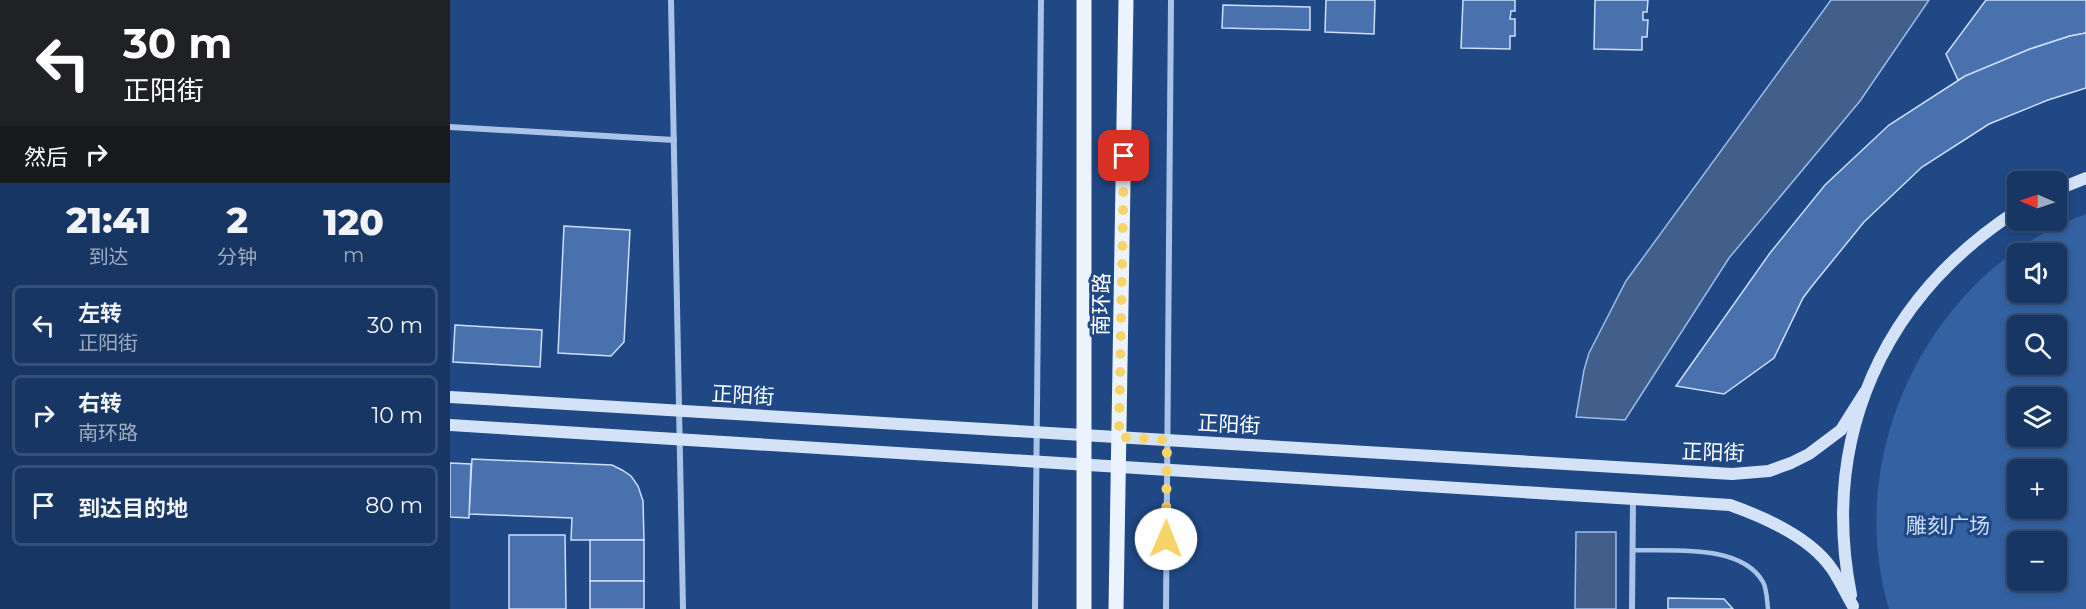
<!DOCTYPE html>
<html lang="zh">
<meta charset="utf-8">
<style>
:root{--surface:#183664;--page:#25416d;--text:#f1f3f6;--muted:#9fabbf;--line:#365078}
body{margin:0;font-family:Montserrat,"Noto Sans SC",sans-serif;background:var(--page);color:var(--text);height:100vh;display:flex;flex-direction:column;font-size:22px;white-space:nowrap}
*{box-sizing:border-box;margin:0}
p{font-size:20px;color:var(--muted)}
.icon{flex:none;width:33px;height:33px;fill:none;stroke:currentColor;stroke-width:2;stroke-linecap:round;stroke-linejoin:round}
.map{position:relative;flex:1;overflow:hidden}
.drawer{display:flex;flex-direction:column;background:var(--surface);width:450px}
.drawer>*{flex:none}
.guide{background:#202124;color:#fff;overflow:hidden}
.needle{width:39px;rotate:272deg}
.controls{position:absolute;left:1557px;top:171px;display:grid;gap:12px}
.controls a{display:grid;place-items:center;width:60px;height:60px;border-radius:9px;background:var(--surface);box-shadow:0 3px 9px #0003,0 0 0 2px var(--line);font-size:30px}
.pin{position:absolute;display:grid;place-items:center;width:51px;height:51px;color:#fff;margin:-26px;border-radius:12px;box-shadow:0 3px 9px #0006}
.me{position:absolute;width:66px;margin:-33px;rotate:1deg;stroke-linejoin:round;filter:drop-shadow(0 0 4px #0008)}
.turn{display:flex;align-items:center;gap:21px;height:126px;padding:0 24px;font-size:27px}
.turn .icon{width:78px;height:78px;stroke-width:2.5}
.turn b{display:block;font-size:42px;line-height:51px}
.then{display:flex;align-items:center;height:57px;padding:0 24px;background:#0003;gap:12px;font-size:22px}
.eta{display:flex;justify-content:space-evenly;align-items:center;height:102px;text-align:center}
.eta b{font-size:36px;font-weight:800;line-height:42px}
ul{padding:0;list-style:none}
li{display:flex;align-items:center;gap:18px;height:81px;margin:0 12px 9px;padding:0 12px;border:3px solid var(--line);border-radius:9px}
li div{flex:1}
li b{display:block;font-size:22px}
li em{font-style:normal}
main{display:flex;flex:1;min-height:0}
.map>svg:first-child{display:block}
</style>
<main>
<section class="drawer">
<div class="guide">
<div class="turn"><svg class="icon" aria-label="left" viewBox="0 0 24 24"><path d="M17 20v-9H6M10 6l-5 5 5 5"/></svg><div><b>30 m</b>正阳街</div></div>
<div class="then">然后<svg class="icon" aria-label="right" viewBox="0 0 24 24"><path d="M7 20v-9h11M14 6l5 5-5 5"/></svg></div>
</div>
<div class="eta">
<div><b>21:41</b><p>到达</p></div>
<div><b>2</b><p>分钟</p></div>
<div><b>120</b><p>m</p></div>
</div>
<ul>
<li><svg class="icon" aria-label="left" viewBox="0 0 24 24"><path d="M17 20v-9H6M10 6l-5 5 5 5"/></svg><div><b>左转</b><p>正阳街</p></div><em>30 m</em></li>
<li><svg class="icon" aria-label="right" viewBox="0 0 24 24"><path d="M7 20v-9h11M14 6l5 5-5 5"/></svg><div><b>右转</b><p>南环路</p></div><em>10 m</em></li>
<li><svg class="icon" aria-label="arrive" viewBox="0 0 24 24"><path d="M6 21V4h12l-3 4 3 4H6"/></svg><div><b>到达目的地</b></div><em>80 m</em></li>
</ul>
</section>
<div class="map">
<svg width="1636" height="609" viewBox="0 0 1636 609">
<rect width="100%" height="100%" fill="#204885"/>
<path fill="#3461a2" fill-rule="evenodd" d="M1636 214V609H1439C1392 452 1481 270 1636 214ZM1568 254H1606V292H1568ZM1568 326H1606V364H1568ZM1568 398H1606V436H1568ZM1568 470H1606V508H1568ZM1568 542H1606V580H1568Z"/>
<g fill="#425f8b" stroke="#9cbdeb" stroke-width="1.5">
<path d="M1381 0H1479L1410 101 1279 258 1175 420 1126 417 1134 370 1139 353 1176 281Z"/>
<path d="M1126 532H1166V609H1125Z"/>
</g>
<g fill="#4971ad" stroke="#cddef7" stroke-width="1.5">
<path d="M876 0H925L924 34 875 32Z"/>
<path d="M1013 0H1065V11H1061L1060 19H1065V36H1060V49L1011 48Z"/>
<path d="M1145 0H1198L1197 12H1193V20H1198L1197 37H1192V50L1144 49Z"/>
<path d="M1536 0H1636V33L1620 36 1580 49 1508 80 1496 54Z"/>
<path d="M773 5 860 7V30L772 28Z"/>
<path d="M1636 33V88L1598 100 1539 124 1472 167 1414 222 1362 286 1353 298 1324 358 1274 394 1226 386 1320 253 1375 185 1439 125 1515 76 1580 49 1620 36Z"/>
<path d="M114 226 180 230 174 342 161 356 108 353Z"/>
<path d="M5 325 92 330 90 367 3 362Z"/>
<path d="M22 459 162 465 172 470 181 476 188 486 193 501 194 540H121L122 518 19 514Z"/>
<path d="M0 463 21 464 19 518 0 517Z"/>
<path d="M59 535H115L116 609H59Z"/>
<rect x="140" y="540" width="54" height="41"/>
<rect x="140" y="581" width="54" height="28"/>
<path d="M1218 598 1274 599 1283 609H1218Z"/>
</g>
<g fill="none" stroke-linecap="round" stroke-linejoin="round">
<path stroke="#a9c3e9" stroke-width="4.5" d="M1182 550C1221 552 1291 543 1313 582 1317 589 1317 601 1318 609"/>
<g stroke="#a9c3e9" stroke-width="6">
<path d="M221 0 233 609"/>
<path d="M0 127 224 140"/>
<path d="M585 609 591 0"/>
<path d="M716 609 721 0"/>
<path d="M1182 609 1183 499"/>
</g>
<g stroke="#d4e2f7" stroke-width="12">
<path d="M1606 190 1636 178"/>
<path d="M0 397 1282 474 1319 471 1341 463 1359 454 1391 430 1415 392"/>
<path d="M0 425 1280 505C1314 517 1361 538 1382 569 1390 581 1396 594 1403 606"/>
<path d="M1401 595C1370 437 1433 297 1568 210"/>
</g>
<g stroke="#ecf2fe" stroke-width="15">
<path d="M634 0V609"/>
<path d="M666 609 676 0"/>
</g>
</g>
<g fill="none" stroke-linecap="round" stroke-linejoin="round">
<path stroke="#f7d469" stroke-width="10" stroke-dasharray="0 18" d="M674 156 669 437 717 440 716 539"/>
</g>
<g text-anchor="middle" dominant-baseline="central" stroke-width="6" stroke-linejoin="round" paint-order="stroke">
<g font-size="21" fill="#fff" stroke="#204885">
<text transform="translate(651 304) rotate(-89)">南环路</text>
<text transform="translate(293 395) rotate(3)">正阳街</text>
<text transform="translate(779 424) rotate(3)">正阳街</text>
<text transform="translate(1263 452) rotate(2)">正阳街</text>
</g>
<g font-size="21" fill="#cddef7" stroke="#204885">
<text x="1498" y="525">雕刻广场</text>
</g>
</g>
</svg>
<div class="controls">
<a><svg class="needle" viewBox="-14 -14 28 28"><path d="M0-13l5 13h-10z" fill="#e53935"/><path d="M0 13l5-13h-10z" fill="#9fabbf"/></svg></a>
<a><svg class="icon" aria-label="sound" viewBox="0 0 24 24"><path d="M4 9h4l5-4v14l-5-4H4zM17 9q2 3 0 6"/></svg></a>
<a><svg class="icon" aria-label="search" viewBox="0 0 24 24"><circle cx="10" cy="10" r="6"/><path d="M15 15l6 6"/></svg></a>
<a><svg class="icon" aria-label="layers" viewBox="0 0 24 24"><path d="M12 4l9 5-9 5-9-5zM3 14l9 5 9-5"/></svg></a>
<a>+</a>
<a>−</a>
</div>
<div class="pin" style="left:674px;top:156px;background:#d93025"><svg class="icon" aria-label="arrive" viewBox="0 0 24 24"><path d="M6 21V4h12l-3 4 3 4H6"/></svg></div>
<svg class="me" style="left:716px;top:539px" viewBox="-20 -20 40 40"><circle r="19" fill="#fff"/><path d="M0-13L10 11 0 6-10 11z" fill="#f7d469"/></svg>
</div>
</main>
